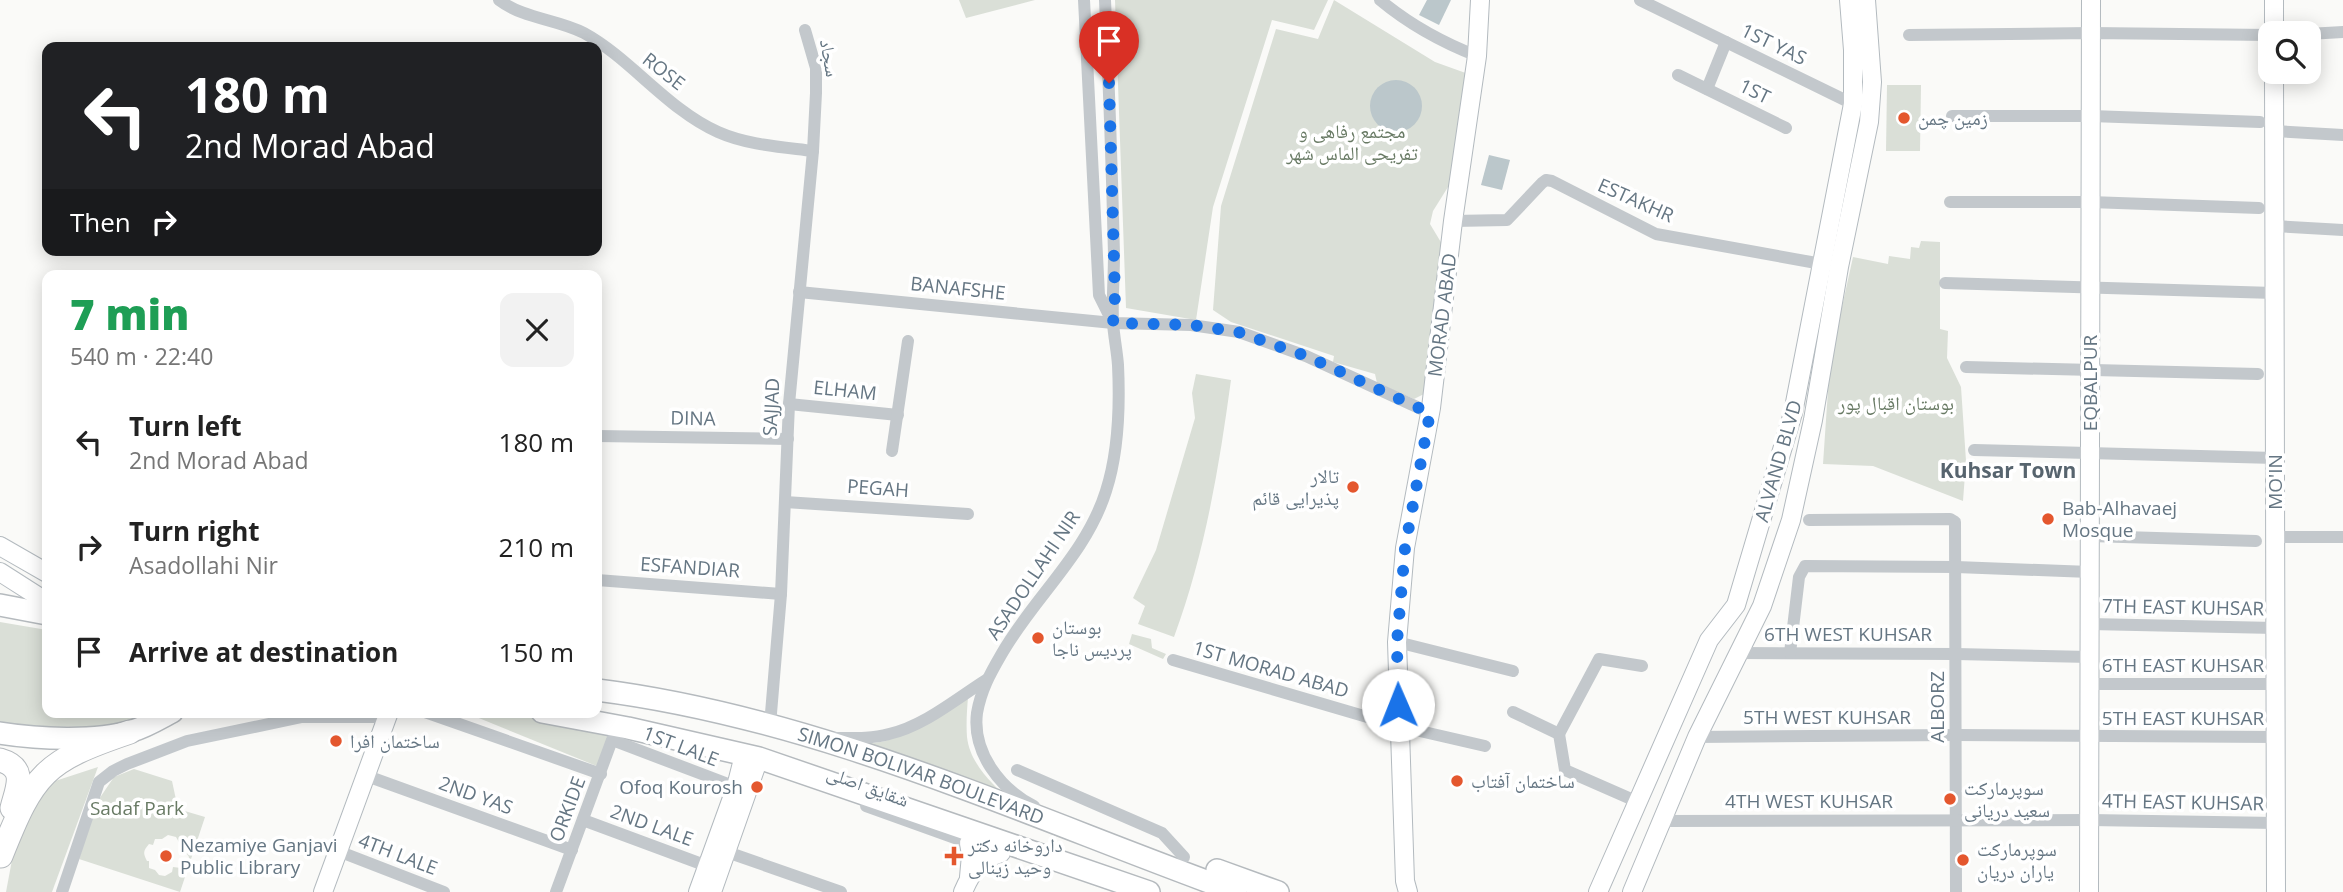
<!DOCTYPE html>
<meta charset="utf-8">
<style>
:root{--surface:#fff;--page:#f2f2f2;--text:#222;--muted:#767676}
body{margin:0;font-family:"Open Sans","Noto Naskh Arabic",sans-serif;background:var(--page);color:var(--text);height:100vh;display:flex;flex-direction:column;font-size:26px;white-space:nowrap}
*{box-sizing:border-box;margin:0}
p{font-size:23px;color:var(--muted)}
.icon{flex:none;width:38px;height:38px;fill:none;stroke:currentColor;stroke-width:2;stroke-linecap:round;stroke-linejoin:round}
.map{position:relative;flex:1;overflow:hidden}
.side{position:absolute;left:42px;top:270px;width:560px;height:448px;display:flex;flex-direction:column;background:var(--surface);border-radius:14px;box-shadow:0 4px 18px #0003}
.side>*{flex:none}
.top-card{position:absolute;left:42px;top:42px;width:560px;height:214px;border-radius:14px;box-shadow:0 4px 18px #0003;background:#202124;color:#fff;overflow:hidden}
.controls{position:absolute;left:2258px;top:21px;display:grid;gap:14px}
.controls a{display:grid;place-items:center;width:63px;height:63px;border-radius:14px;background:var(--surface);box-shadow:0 4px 18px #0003;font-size:35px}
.pin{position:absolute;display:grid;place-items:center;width:60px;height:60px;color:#fff;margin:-72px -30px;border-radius:50% 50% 50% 0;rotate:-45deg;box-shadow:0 0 7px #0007}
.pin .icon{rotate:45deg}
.me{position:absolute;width:77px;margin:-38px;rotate:359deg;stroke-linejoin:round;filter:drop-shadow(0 0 5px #0008)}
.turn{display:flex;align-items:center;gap:24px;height:147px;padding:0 28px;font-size:32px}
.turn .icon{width:91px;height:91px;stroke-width:2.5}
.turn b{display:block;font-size:49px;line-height:60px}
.then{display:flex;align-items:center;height:66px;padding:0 28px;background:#0003;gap:14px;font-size:26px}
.round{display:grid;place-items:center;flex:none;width:74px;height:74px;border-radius:14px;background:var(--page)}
.head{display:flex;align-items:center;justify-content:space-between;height:119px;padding:0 28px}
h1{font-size:42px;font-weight:800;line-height:52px;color:#1e9e55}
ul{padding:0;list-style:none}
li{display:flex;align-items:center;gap:21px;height:105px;padding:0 28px}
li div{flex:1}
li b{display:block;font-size:26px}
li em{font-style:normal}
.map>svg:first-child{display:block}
</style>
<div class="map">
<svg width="2343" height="892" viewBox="0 0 2343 892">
<rect width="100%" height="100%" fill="#fafaf8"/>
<g fill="#dadfd7" fill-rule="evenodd">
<path d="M959 0H1035L966 18Z"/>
<path d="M1115 0H1328L1314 30 1272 20 1213 207 1196 320 1126 308Z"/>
<path d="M1334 0 1435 62 1474 76 1458 171 1433 211 1430 224 1445 249 1426 393 1414 399 1377 383 1375 374 1333 362 1334 356 1231 322 1213 310 1221 206 1276 29 1318 39Z"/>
<path d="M1887 85H1921L1920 151H1886Z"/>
<path d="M1921 241 1940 242V329L1948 331 1947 358 1961 387 1966 461 1963 501 1873 466 1823 464 1830 361 1853 257 1888 264 1889 256 1910 259 1911 247 1919 248Z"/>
<path d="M1196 374 1231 380C1219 468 1205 553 1174 637L1138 624 1145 606 1133 598 1156 550 1195 418 1192 393Z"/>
<path d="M0 622 47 630V712H149C128 733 30 727 0 722Z"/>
<path d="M1132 634 1151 639 1152 648 1166 654 1163 659 1129 644Z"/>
<path d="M968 697C967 710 966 724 967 737 970 764 993 785 1012 802L868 744 886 741Z"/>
<path d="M464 712H487L612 729 599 767Z"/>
<path d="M98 767 52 892H6L17 833 49 783Z"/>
<path d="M134 769 172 781 178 809 205 817 180 892 79 859 97 802 114 777ZM168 835 176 837 180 844 179 849 185 851 189 857 188 864 181 868 173 867 172 872 165 876 159 875 155 870 149 868V861H147C143 853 143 851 149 844L153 845 155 839H162Z"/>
</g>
<g fill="#bbc7cb">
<path d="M1427 0H1451L1439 25 1419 15Z"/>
<circle cx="1396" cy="106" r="26"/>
<path d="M1489 155 1510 160 1502 190 1481 185Z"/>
</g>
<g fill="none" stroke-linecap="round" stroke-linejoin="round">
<g stroke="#b3babf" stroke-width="20">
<g id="secondary">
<path d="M2274 0V33"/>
<path d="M2274 72 2276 892"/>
<path d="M0 546 47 573"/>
<path d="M0 572 47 602"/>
<path d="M969 843 971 855 969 877"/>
<path d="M323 892 389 712"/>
<path d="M698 892 736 787 744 755"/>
<path d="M712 892 759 758"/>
<path d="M963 892C971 873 980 859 1001 853"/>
<path d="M1408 892 1405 881 1397 642 1405 548 1431 408 1453 221 1477 56 1480 0"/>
<path d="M1598 892 1709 640 1736 605 1793 413 1853 104V50L1849 0"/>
<path d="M1632 892 1697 737 1762 606 1791 520 1813 420 1839 267 1869 122 1872 82 1866 0"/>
<path d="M2089 892 2091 0"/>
</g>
</g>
<g stroke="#b5babe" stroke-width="24">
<g id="primary">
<path d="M0 605 47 614"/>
<path id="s1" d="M597 690C820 718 1026 816 1236 892"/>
<path d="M542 712 628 728 759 758 1149 892"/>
<path d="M0 733C38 739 95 742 132 731 146 727 159 719 172 712"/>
<path d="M1217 870 1278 892"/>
</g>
</g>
<g stroke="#b4b9bd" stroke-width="25">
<g id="highway">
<path d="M0 760C28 768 17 788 12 808"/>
<path d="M1 856C34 773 44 761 130 732"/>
</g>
</g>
<g stroke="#c3c8cc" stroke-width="12">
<path d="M499 0C524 19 557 19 584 33 630 58 668 110 718 132 747 145 782 147 813 151"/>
<path d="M1084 0 1099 295 1113 323"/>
<path d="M1380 0C1410 25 1441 42 1477 56"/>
<path d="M1640 0 1853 104"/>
<path d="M2308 34 2343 32"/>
<path d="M1909 35 2091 33 2270 35"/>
<path d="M1678 75 1786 128"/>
<path d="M1707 89 1726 42"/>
<path d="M1952 116H2091L2260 122"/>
<path d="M2274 131 2343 135"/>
<path d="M1950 202H2090L2259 208"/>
<path d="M1453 221 1507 220 1542 183 1546 180 1552 181 1656 234 1822 264"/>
<path d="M2274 226 2343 230"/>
<path d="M1945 283 2274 293"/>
<path d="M799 292 1113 323 1191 325 1239 332 1306 356 1430 413"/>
<path d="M1966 367 2258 374"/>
<path d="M789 404 898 415"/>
<path d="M597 436 788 439"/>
<path d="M1974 450 2275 458"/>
<path d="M892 451 908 341"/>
<path d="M785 502 968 514"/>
<path d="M1809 520 1950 519 1955 522 1956 892"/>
<path d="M2090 536 2256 541"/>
<path d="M2275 537H2343"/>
<path d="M597 580 781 594"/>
<path d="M2090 624 2275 628"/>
<path d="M1397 642 1513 671"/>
<path d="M1740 653 1956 654 2090 657"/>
<path d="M1790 653 1799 577 1805 566 1956 567 2090 572"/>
<path d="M1173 660 1398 726 1485 746"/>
<path d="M2090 684H2275"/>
<path d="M425 712 601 774"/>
<path d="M1513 712 1559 734 1565 770 1638 802"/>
<path d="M770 725 781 594 789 404 813 151 816 93V68L805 30"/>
<path d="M1559 734 1599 659 1642 666"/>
<path d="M1697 737 1956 735 2275 737"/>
<path d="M833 738C852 738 871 739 889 734 924 726 956 699 986 680"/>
<path d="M1017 770 1162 833 1184 857"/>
<path d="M367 776 572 850"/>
<path d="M866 806 969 843"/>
<path d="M1034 806C1000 789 972 752 977 713 981 690 990 674 1001 655 1033 598 1086 555 1106 491 1119 451 1120 407 1118 365 1117 351 1114 337 1113 323 1112 300 1114 277 1114 254 1112 169 1109 85 1105 0"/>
<path d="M583 820 707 866"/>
<path d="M1661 821 2090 820 2276 823"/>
<path d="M338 851 444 892"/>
<path d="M727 852 841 892"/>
<path d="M62 892 99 782 113 771 127 764 187 741 302 717H388"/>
<path d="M556 892 612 740 736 787"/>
</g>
<use href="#secondary" stroke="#fff" stroke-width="18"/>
<use href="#primary" stroke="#fff" stroke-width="21"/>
<use href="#highway" stroke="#fff" stroke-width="23"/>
</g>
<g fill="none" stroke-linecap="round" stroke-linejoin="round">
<path stroke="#1a73e8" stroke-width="12" stroke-dasharray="0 21.6" d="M1109 83 1115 296 1113 323 1191 325 1238 332 1306 356 1430 413 1405 548 1397 642 1398 705"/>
</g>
<g fill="#e4572e" stroke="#fff" stroke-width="2.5">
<circle cx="1904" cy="118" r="7"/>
<circle cx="1353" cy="487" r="7"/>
<circle cx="2048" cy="519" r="7"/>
<circle cx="1038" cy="638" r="7"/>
<circle cx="336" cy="741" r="7"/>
<circle cx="1457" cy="781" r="7"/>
<circle cx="757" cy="787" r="7"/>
<circle cx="1950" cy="799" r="7"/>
<circle cx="166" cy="856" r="7"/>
<path d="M950.5 845.5h7v7h7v7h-7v7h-7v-7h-7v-7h7z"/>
<circle cx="1963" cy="860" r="7"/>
</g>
<g text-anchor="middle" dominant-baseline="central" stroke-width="7" stroke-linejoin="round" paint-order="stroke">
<g font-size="19" fill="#657683" stroke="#fff">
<text transform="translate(1774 44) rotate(26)">1ST YAS</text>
<text transform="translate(830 58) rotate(80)">سجاد</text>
<text transform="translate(664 71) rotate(38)">ROSE</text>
<text transform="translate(1755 91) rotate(26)">1ST</text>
<text transform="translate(1636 200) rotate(24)">ESTAKHR</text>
<text transform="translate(958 288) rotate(6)">BANAFSHE</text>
<text transform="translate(1442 315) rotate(-83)">MORAD ABAD</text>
<text transform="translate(2090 383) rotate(-90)">EQBALPUR</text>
<text transform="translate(845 390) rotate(6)">ELHAM</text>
<text transform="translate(771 407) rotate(-87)">SAJJAD</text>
<text transform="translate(693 418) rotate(1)">DINA</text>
<text transform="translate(1778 461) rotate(-74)">ALVAND BLVD</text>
<text transform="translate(2275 482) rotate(-90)">MO'IN</text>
<text transform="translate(878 488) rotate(4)">PEGAH</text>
<text transform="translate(690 567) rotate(4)">ESFANDIAR</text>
<text transform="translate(1033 575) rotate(-56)">ASADOLLAHI NIR</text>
<text transform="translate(2183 607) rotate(1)">7TH EAST KUHSAR</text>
<text x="1848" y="634">6TH WEST KUHSAR</text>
<text x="2183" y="665">6TH EAST KUHSAR</text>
<text transform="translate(1271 669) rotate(16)">1ST MORAD ABAD</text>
<text transform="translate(1937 707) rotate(-90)">ALBORZ</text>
<text x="1827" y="717">5TH WEST KUHSAR</text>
<text x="2183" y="718">5TH EAST KUHSAR</text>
<text transform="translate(681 746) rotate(21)">1ST LALE</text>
<text stroke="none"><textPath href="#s1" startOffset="336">SIMON BOLIVAR BOULEVARD</textPath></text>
<text transform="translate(868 786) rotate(20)">شقایق اصلی</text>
<text transform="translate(476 795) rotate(20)">2ND YAS</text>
<text x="1809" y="801">4TH WEST KUHSAR</text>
<text transform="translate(2183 802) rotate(1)">4TH EAST KUHSAR</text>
<text transform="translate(567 809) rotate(-69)">ORKIDE</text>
<text transform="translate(652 825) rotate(20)">2ND LALE</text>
<text transform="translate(398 854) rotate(21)">4TH LALE</text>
</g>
<g font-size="19" fill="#657683" stroke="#fff" text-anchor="start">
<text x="1918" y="118">زمین چمن</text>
<text x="1339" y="476" text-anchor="end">تالار<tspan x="1339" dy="22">پذیرایی قائم</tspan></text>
<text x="2062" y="508">Bab-Alhavaej<tspan x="2062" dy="22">Mosque</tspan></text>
<text x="1052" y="627">بوستان<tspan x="1052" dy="22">پردیس ناجا</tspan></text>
<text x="350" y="741">ساختمان افرا</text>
<text x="1471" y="781">ساختمان آفتاب</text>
<text x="743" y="787" text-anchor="end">Ofoq Kourosh</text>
<text x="1964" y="788">سوپرمارکت<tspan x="1964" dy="22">سعید دریانی</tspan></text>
<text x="180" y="845">Nezamiye Ganjavi<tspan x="180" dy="22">Public Library</tspan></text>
<text x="968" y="845">داروخانه دکتر<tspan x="968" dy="22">وحید زینالی</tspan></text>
<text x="1977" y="849">سوپرمارکت<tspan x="1977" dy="22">یاران دریان</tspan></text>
</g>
<g font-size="19" fill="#687a64" stroke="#fff">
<text x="1352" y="131">مجتمع رفاهی و<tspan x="1352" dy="22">تفریحی الماس شهر</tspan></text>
<text x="1896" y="403">بوستان اقبال پور</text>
<text x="137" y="808">Sadaf Park</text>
</g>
<g font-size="21" font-weight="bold" fill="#57646e" stroke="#fff">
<text x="2008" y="470">Kuhsar Town</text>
</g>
</g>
</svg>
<div class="controls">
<a><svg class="icon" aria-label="search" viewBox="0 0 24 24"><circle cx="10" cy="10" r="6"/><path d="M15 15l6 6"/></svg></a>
</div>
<div class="pin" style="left:1109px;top:83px;background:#d93025"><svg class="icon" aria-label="arrive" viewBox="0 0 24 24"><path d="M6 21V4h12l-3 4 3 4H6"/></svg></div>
<svg class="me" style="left:1398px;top:705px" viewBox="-20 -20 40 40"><circle r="19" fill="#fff"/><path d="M0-13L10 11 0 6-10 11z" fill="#1a73e8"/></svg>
<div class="top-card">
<div class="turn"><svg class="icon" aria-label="left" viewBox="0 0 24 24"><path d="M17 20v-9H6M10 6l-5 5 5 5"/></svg><div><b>180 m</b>2nd Morad Abad</div></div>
<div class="then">Then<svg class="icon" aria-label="right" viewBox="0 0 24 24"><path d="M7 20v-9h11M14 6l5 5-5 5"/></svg></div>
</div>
<section class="side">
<div class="head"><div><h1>7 min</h1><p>540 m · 22:40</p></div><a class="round"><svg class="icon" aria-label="close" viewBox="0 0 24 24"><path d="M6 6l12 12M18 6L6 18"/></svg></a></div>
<ul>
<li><svg class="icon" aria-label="left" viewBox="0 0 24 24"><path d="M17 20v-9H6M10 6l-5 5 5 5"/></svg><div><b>Turn left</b><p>2nd Morad Abad</p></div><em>180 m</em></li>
<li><svg class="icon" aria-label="right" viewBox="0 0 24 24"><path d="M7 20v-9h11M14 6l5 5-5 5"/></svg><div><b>Turn right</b><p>Asadollahi Nir</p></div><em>210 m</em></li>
<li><svg class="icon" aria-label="arrive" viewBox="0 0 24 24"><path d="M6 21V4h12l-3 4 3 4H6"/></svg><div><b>Arrive at destination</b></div><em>150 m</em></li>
</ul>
</section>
</div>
